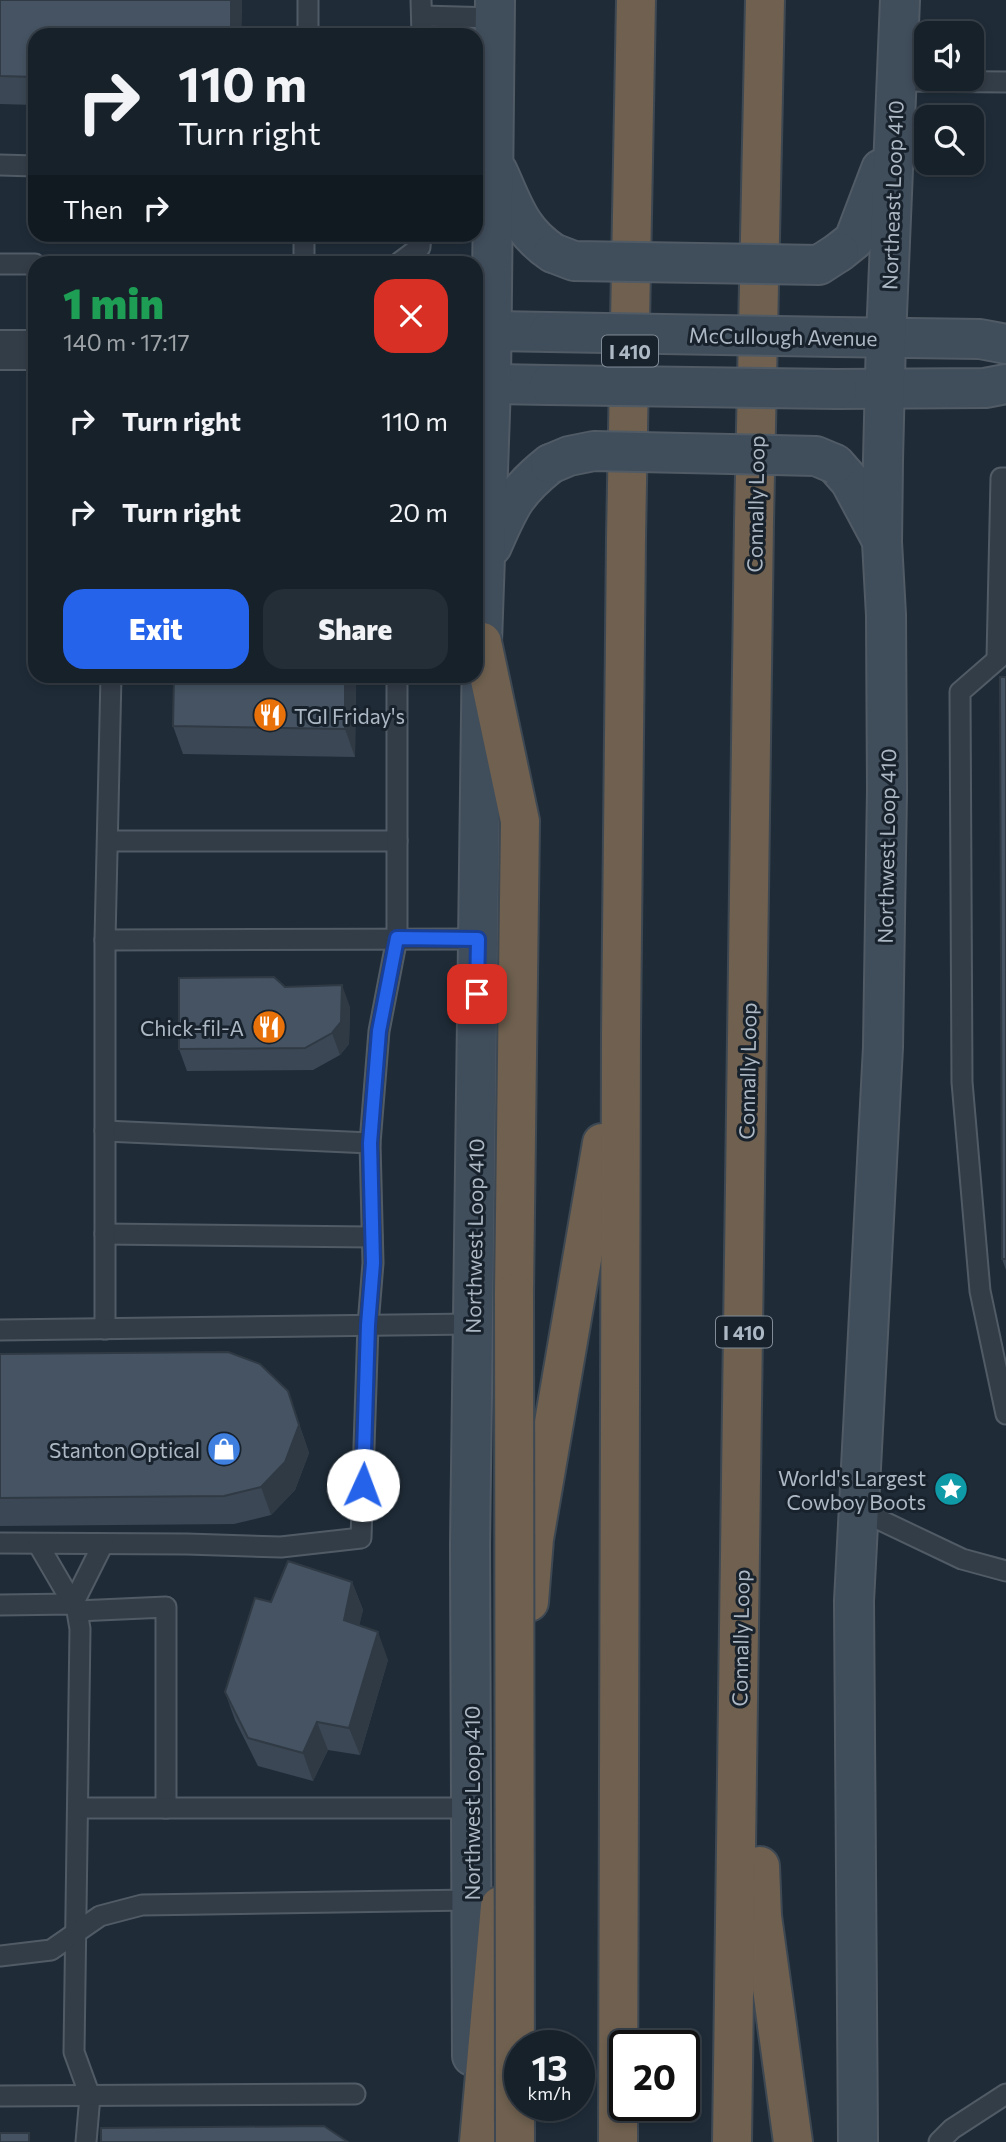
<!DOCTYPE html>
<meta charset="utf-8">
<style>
:root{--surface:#17212a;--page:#242e36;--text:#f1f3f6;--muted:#9ea3a8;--line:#363e47;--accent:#2563eb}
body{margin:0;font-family:Commissioner,sans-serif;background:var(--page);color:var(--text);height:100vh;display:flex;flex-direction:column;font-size:26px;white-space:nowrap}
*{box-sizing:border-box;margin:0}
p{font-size:23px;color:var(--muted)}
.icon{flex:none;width:38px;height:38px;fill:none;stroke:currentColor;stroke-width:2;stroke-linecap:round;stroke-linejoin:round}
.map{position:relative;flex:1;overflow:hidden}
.side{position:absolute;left:28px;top:256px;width:455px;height:427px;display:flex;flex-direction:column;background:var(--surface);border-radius:21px;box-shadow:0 4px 10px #0003,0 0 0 2px var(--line)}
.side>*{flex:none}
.banner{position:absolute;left:28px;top:28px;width:455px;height:214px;border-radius:21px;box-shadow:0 4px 10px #0003,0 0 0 2px var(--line);background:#17212a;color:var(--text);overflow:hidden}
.buttons{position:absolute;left:914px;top:21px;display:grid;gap:14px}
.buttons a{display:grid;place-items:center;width:70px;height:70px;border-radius:14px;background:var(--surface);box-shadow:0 4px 10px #0003,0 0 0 2px var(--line);font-size:35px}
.speed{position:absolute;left:504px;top:2030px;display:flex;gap:14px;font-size:35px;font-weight:700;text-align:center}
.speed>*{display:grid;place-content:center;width:91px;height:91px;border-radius:50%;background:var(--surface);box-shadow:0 4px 10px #0003,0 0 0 2px var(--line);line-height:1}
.speed small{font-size:18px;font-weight:400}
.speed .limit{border:4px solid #111;border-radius:10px;background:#fff;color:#111}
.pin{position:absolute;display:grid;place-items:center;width:60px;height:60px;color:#fff;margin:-30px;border-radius:14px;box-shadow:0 4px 10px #0006}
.me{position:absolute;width:77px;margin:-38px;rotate:2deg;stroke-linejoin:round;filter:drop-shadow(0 0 5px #0008)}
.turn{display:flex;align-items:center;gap:24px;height:147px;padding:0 35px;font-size:32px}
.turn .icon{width:91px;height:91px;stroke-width:2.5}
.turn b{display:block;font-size:49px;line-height:60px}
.then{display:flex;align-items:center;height:66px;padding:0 35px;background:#0003;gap:14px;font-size:26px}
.round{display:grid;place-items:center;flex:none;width:74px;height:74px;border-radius:21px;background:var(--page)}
.headline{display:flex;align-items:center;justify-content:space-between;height:119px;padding:0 35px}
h1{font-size:42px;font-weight:800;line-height:52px;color:#1e9e55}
.button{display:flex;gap:14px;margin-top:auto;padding:14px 35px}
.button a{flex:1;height:80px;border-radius:21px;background:var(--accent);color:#fff;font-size:28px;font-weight:800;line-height:80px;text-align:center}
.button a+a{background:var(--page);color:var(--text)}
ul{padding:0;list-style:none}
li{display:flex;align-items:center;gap:21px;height:91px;padding:0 35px}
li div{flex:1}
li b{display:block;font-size:26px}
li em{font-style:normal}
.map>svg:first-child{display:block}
</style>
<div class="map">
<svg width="1006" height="2142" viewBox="0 0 1006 2142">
<rect width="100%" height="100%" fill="#1f2c38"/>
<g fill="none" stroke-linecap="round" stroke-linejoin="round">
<g stroke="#505b66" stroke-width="23">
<g id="service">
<path d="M421 0 422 35"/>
<path d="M422 16 495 18"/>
<path d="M308 35V0"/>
<path d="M897 81 1006 82"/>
<path d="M0 165 35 166"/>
<path d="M304 262V234"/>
<path d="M400 262 420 247 421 234"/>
<path d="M0 264H35"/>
<path d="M1006 652 960 692 962 1082 980 1291 1006 1414"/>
<path d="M997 658 1001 478H1006"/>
<path d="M108 841H397"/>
<path d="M105 940 111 676"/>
<path d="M105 1131 370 1143"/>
<path d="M105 1234 372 1237"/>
<path d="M105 1329V940L478 939"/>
<path d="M0 1330 473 1324"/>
<path d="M857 1509 962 1559 1006 1571"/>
<path d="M0 1543 187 1544 281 1547 361 1538 368 1325 373 1263 370 1143 379 1031 397 938V676"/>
<path d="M38 1544 73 1604"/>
<path d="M73 1604 103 1544"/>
<path d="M0 1605 73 1604 77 1611 80 1629 74 2052 90 2096 86 2142"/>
<path d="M77 1611 166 1607V1808"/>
<path d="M78 1808H471"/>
<path d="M0 1956 51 1950 100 1916 142 1905 471 1900"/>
<path d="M0 2096 355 2094"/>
<path d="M939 2142 952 2129 1006 2094"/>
</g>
</g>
<g stroke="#505b66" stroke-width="42">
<path id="minor" d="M0 350H35"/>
</g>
<g stroke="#505b66" stroke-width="42">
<g id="secondary">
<path d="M498 172C514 207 520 231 553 253"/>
<path d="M839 252 854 240 881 169"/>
<path d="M491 331 549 332"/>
<path d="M837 337 980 339 1006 344"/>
<path d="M491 384 549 385"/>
<path d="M837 389 985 388 1006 384"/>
<path d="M835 464 850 481 880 537"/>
<path d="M492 546C510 505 515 492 550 464"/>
<path d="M472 2056 470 1545 482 642 491 384 495 0"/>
<path d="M858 2142 854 1601 883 1047 887 790 886 615 882 542 883 460 886 338 900 0"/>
</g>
</g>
<g stroke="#3d4853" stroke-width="42">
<g id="motorway">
<path d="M482 642 520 821 514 1293"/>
<path d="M529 1602 534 1539 602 1143"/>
<path d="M760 1866 762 1916 793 2142"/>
<path d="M479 2142 500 1906"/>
<path d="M618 2142 621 1034 626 538 636 0"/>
<path d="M732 2142 754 522 765 0"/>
</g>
</g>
<use href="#service" stroke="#333d48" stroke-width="19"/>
<use href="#minor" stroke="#333d48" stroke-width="38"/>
<use href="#secondary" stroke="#404d5b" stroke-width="38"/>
<use href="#motorway" stroke="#6f604f" stroke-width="38"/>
<g stroke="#505b66" stroke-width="42" stroke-linecap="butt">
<g id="secondary-bridge">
<path d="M553 253 574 261 819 265 839 252"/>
<path d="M549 332 837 337"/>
<path d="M549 385 837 389"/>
<path d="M550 464 569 456 594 451 816 456 835 464"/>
</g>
</g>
<g stroke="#3d4853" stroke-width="42" stroke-linecap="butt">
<path id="motorway-bridge" d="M514 1293 515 2142"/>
</g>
<use href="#secondary-bridge" stroke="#404d5b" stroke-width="38"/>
<use href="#motorway-bridge" stroke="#6f604f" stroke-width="38"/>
</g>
<g fill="#3b4754">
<path d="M0 0H242L241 35H35V105L0 104Z"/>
<path d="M356 676 355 757 183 754 173 726Z"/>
<path d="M1006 677V1270L1002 1259Z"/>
<path d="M285 987 350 1007 349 1044 340 1055 313 1070 187 1071 179 1049Z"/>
<path d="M0 1354 288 1391 309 1453 295 1490 271 1515 234 1524 0 1526Z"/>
<path d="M352 1582 363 1610 359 1625 388 1660 360 1755 328 1750 313 1781 258 1766 235 1720 225 1692 271 1602Z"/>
</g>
<g fill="#303a45">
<path d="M231 0H242L241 35H231Z"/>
<path d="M345 676H356L355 757 345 729Z"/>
<path d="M342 985 350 1007 349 1044 340 1055 332 1033Z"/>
<path d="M288 1391 309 1453 295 1490 271 1515 261 1487Z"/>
<path d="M352 1582 363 1610 354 1648 344 1620Z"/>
<path d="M378 1632 388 1660 360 1755 349 1728Z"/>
<path d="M317 1722 328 1750 313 1781 303 1753Z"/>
</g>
<g fill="#455362" stroke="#303a45" stroke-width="2">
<path d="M0 0H231V35H35V77L0 76Z"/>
<path d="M174 676H345V729L173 726Z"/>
<path d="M1000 677H1006V1259H1002Z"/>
<path d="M274 977 285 987 342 985 341 1022 332 1033 305 1048 179 1049V978Z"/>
<path d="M228 1352 260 1364 288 1391 299 1425 285 1462 261 1487 224 1496 0 1498V1354Z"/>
<path d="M288 1561 352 1582 344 1620 378 1632 349 1728 317 1722 303 1753 248 1738 225 1692 255 1598 271 1602Z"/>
<path d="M324 2126 348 2142H101V2128Z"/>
<rect x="0" y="2133" width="29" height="9"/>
</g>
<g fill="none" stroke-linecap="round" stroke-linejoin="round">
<g stroke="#184099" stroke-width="18">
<path id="route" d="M363 1485 368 1325 373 1263 370 1143 379 1031 397 938 478 939 477 994"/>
</g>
<use href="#route" stroke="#2563eb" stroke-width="12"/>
</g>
<defs>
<g id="restaurant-disc" transform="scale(1.75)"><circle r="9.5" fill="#e8710a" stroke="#18222d"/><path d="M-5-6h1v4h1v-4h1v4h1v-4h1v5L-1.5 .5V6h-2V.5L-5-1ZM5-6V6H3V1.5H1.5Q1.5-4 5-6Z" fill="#fff"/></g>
<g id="shop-disc" transform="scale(1.75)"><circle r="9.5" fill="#3f7fe0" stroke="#18222d"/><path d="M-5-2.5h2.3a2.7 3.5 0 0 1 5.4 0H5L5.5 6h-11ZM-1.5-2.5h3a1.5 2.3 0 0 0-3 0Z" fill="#fff"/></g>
<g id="sight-disc" transform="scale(1.75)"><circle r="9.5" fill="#0f9aa8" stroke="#18222d"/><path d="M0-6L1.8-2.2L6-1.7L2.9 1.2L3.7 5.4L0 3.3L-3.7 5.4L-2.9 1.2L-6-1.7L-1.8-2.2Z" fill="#fff"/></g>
</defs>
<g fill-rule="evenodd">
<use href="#restaurant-disc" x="270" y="715"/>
<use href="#restaurant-disc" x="269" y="1027"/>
<use href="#shop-disc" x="224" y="1449"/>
<use href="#sight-disc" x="951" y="1489"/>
</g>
<g text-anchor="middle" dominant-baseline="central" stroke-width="6" stroke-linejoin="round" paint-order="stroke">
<g fill="#18222d" stroke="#808b97" stroke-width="2">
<rect x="602" y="335.5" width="56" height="31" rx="5"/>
<rect x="716" y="1316.5" width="56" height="31" rx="5"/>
</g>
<g font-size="19" font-weight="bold" fill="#adb8c5">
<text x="630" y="351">I 410</text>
<text x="744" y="1332">I 410</text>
</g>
<g font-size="21" fill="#adb8c5" stroke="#18222d">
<text transform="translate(892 195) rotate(-88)">Northeast Loop 410</text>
<text transform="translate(783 336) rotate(1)">McCullough Avenue</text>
<text transform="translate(755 504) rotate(-89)">Connally Loop</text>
<text transform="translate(886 846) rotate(-89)">Northwest Loop 410</text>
<text transform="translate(747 1071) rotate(-89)">Connally Loop</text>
<text transform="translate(474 1236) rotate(-89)">Northwest Loop 410</text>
<text transform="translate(740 1638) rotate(-89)">Connally Loop</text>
<text transform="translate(471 1803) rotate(-90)">Northwest Loop 410</text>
</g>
<g font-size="21" fill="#adb8c5" stroke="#18222d" text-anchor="end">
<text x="294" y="715" text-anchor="start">TGI Friday's</text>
<text x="244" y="1027">Chick-fil-A</text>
<text x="200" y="1449">Stanton Optical</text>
<text x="926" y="1477">World's Largest<tspan x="926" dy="24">Cowboy Boots</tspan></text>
</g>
</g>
</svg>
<div class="buttons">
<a><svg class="icon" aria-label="sound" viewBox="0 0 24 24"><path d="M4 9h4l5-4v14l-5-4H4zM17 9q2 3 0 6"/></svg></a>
<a><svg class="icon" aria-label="search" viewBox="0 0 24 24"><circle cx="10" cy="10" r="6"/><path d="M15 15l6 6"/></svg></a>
</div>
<div class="speed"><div>13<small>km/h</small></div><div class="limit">20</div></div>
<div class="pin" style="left:477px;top:994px;background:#d93025"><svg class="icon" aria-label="arrive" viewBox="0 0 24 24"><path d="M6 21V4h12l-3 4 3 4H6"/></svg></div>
<svg class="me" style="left:363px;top:1485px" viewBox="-20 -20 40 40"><circle r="19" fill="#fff"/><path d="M0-13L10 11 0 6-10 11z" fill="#2563eb"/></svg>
<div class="banner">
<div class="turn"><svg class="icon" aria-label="right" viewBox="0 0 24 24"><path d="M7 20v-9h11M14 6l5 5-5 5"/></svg><div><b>110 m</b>Turn right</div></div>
<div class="then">Then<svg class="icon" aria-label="right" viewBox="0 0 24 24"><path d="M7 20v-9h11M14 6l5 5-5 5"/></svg></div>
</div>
<section class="side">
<div class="headline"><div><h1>1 min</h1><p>140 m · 17:17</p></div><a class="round" style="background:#d93025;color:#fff"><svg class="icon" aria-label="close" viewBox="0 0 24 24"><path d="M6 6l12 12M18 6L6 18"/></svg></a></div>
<ul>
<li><svg class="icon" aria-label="right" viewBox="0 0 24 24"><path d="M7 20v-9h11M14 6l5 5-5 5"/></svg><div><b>Turn right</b></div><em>110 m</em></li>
<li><svg class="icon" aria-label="right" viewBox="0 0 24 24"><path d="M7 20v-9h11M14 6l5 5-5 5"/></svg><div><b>Turn right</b></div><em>20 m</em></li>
</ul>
<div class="button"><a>Exit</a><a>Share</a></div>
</section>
</div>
